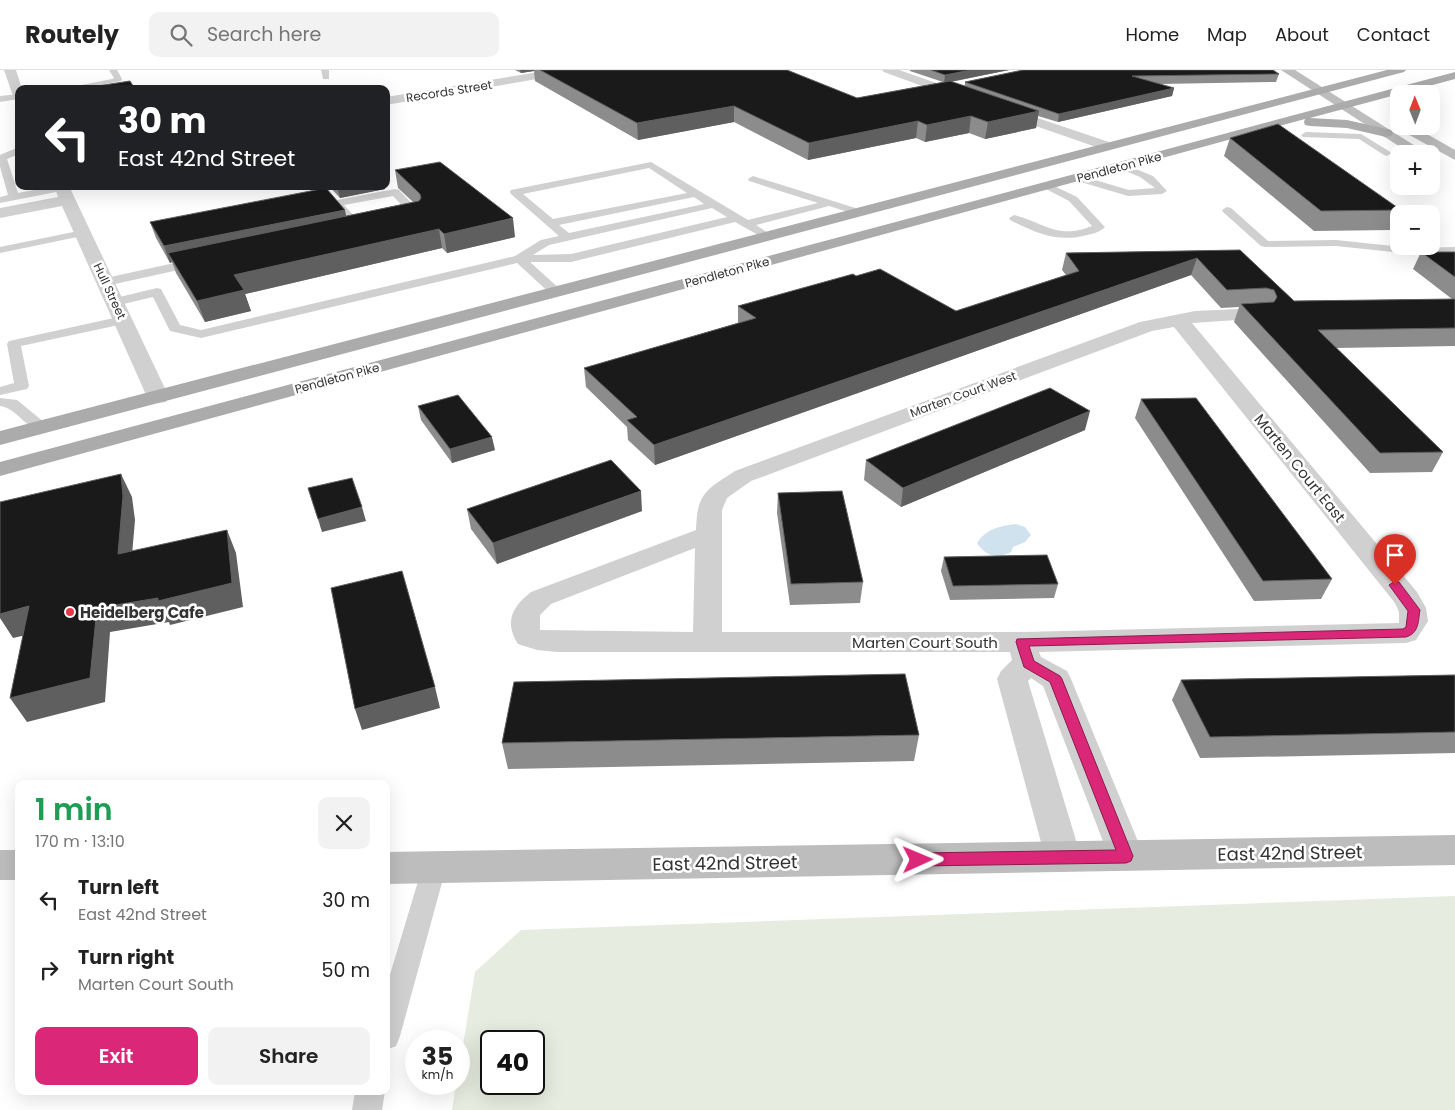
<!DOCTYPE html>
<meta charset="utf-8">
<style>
:root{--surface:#fff;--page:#f2f2f2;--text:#222;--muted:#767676;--line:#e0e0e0;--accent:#db2777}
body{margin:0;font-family:Poppins,sans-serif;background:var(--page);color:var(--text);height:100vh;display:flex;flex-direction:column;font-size:19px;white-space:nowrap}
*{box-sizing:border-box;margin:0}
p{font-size:16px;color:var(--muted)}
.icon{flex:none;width:28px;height:28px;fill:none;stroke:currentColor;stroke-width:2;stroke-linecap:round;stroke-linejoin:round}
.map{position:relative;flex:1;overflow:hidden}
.sheet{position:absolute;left:15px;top:710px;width:375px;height:315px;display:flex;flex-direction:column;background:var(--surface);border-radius:10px;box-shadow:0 5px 20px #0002}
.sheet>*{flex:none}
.top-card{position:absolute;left:15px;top:15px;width:375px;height:105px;border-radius:10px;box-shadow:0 5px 20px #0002;background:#202124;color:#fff;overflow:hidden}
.needle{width:32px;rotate:359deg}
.tools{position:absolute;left:1390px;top:15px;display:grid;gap:10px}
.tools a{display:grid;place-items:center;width:50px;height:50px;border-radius:10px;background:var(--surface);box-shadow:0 5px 20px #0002;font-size:25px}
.speed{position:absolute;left:405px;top:960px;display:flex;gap:10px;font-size:25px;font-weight:700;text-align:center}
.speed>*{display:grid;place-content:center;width:65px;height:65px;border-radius:50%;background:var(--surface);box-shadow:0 5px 20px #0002;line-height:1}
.speed small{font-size:12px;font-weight:400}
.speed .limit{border:2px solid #111;border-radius:8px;background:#fff;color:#111}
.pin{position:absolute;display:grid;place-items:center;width:42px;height:42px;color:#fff;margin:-51px -21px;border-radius:50% 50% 50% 0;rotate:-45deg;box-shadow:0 0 5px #0007}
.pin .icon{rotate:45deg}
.me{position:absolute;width:55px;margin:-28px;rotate:89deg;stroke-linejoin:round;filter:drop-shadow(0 0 4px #0008)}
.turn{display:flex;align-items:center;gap:18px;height:105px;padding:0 20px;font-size:22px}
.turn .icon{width:65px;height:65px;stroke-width:2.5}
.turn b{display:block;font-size:35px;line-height:42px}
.round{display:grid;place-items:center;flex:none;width:52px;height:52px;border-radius:10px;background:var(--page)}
.head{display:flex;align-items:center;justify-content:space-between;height:85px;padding:0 20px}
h1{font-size:30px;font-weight:600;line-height:38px;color:#1e9e55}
.cta{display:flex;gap:10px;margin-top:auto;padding:10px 20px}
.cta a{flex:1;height:58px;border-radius:10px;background:var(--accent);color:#fff;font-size:20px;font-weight:600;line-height:58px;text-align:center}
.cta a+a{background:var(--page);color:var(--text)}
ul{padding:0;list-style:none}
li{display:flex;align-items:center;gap:15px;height:70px;padding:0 20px}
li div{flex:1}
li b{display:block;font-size:19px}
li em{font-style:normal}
header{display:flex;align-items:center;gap:30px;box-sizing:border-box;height:70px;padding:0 25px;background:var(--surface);border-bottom:1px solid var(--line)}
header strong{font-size:24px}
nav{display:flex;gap:28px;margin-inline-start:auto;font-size:18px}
.search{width:350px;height:45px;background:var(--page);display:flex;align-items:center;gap:12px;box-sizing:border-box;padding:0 18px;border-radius:10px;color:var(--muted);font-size:19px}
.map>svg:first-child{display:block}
</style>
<header>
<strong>Routely</strong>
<div class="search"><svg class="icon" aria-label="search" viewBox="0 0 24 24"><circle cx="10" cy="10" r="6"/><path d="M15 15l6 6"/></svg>Search here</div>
<nav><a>Home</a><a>Map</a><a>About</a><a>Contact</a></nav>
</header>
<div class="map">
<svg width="1455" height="1040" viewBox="0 0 1455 1040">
<rect width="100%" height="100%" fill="#fff"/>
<path fill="#e6ecdf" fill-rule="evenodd" d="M1455 826V1040H452L456 1014H459V1000L475 902 521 860ZM491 971H534V1014H491Z"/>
<path fill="#cfe2ee" d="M1016 454 1025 457 1031 465 1025 472 1013 477 1011 482C998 489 985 486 977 473 986 459 1000 456 1016 454Z"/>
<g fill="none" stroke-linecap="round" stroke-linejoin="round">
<g fill="#d0d0d0" fill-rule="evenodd">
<path d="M109 0H117L122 9 121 11 81 19H61L112 9 114 8Z"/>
<path d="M321 0H329V9H323Z"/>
<path d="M19 24V29L0 32V26Z"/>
<path d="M1306 62 1361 64 1392 83 1387 86 1384 85 1359 69 1303 67 1301 65Z"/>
<path d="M19 77V84L7 89 18 123 55 116H66V120L0 133V127L8 125 0 97V85Z"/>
<path d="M651 92 748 150 818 133 749 111 748 109 753 106 865 141 866 143 861 146 829 136 756 155 771 165 773 167 771 169 767 170 735 152 571 192H530L561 220 563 223 561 226H553L517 193 201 268 170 261 153 227 115 236 109 232 111 229 157 218 161 219 180 255 201 260 515 186 541 170 559 166 511 124 510 122 511 120ZM649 98 687 123 553 149 523 124ZM694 127 704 134 569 163 559 155ZM712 138 727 147 571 184 533 185 549 175Z"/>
<path d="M1121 93 1153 106 1167 121 1162 124 1128 126 1074 110 1073 108 1078 105 1129 120 1155 118 1140 107 1118 98 1116 96Z"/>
<path d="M1048 113 1077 127 1103 155 1105 157C1100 162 1093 164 1087 165 1058 173 1036 163 1010 150L1009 148 1014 145C1045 153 1057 170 1092 156L1069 131 1044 118V114Z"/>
<path d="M395 119 399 120 422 144 423 146 422 148 406 149 405 147 410 144 393 126 344 135 365 158 359 161 355 160 332 133 337 130Z"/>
<path d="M1227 137 1231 138 1268 171 1336 170 1412 178 1455 177V183L1412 184 1336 176 1265 177 1261 176 1223 142 1222 140Z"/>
<path d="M83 160 87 161 89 163 87 165 0 183V177Z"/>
<path d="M197 188 203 192 201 195 106 216 100 212 106 208Z"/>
<path d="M123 246 130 250 128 253 21 276 29 316 27 319 0 325V317L14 313 7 274 9 271Z"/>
<path d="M0 328 17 330 50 357 47 360C29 365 18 338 0 336Z"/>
<path d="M434 787 443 790 446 798 400 966 396 976 386 980V918L422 798 425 790Z"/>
<path d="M355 1021H385L382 1040H352Z"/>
</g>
<g fill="#d0d0d0" fill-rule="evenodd">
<path d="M4 0H16L22 19H19V30L13 26Z"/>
<path d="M551 0H578L572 3 386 35V27Z"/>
<path d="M882 0H899L968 24 970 27 968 30H960L884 2Z"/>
<path d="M1002 36 1112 73 1114 76 1112 79H1102L998 43 996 40Z"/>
<path d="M54 116H69L169 327 166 332 158 333 150 332 147 327 62 136 0 148V138L58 127Z"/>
<path d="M1260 238 1267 240 1269 244 1267 248 1192 253 1417 522 1426 538 1428 551 1416 570 1406 573 1039 582 1041 587 1067 601 1071 609 1144 786 1139 797 1126 801 1113 797 1043 616 1031 608 1028 611 1081 787 1076 798 1063 802 1050 798 1045 787 997 609 1001 601 1012 590 1010 582H558L537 580 518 574C504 552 512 537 531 522L696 460C697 423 706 420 735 401L1140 252 1195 241ZM1174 257 1395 533 1399 542V553L1022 562H722V440L727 428 751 411 1152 261ZM695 478 693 562 540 560V545L551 534Z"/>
</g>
<g fill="#bdbdbd" fill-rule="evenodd">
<path d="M1281 0H1295L1428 84H1411Z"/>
<path d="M1402 56H1413L1455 80V90L1402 61Z"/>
<path d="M1455 765V795L386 814V782Z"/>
<rect x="0" y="780" width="19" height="30"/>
</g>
<g fill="#ababab" fill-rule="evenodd">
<path d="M1387 0H1406L1404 2 0 375V361Z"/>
<path d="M1455 2V9L1310 48 1347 50 1391 60 1393 63 1391 66 1386 67 1347 58 1310 56 1305 55 1304 52 1305 49 0 406V392Z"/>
</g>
</g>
<g fill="#8c8c8c">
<path d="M515 0H787L857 28 943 12 910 1V0H1009L951 12 965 16V12L1023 0 1279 4 1276 12 1159 14 1174 18 1172 26 1058 52 1038 46 1036 58 985 69 969 63 925 72 916 68 808 90 734 52 638 70 535 11 534 1 521 3Z"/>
<path d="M1230 68 1401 140 1392 160 1314 161 1224 86Z"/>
<path d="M395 100 515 167 447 183 442 178 245 224 251 241 205 252 176 203 172 192 170 193 156 168 150 152 346 146 413 132 398 118Z"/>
<path d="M329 116H385V119L340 128Z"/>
<path d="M1240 180 1294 231 1452 229 1413 199 1421 182H1455V276L1336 278 1443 382 1432 402 1370 403 1234 252 1239 237 1221 238 1191 205 655 395 628 370 627 357 586 317 584 298 738 253V236L856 206 956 241 1066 205 1062 200 1066 183Z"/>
<path d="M1141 329 1332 509 1321 529 1254 531 1135 348Z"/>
<path d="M418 336 495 380 452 393 421 350Z"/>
<path d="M1085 360 901 437 864 410 866 390Z"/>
<path d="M778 423 863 512 860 533 790 535 777 443Z"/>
<path d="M467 439 642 441 497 494 471 459Z"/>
<path d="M944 487 1058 514 1054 528 950 530 941 501Z"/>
<path d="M1455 605V683L1200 688 1172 630 1181 610Z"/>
<path d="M919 665 914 691 508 699 502 673Z"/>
</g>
<g fill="#5f5f5f">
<path d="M520 0H534V1L521 3Z"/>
<path d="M971 0H1009L944 13 945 5Z"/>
<path d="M1174 18 1172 26 1058 52 1059 44Z"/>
<path d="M734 36V52L638 70 637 53Z"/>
<path d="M1039 41 1036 58 985 69 988 52Z"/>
<path d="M971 46 969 63 925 72 927 55Z"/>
<path d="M918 51 916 68 808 90 809 73Z"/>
<path d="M337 116H385V119L340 128Z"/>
<path d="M345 140 348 156 168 183 172 192 170 193 164 176Z"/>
<path d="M513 148 515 167 447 183 444 164Z"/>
<path d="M439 159 442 178 245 224 251 241 205 252 197 231 234 205Z"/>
<path d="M1197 188 1191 205 655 395 654 375Z"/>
<path d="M1090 341 1085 360 901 437 903 418Z"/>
<path d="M492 367 495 380 452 393 450 379Z"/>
<path d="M121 404 132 427 135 450 130 508 118 484Z"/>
<path d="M641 421 642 441 497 494 493 473Z"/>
<path d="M362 437 366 451 322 462 318 449Z"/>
<path d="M227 460 236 483 243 537 170 555 169 552 110 562 105 632 27 652 10 628 97 538Z"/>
<path d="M29 536 44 561 13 568 0 548V544Z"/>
<path d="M435 617 440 638 362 660 355 639Z"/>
</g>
<g fill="#1a1a1a" stroke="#5f5f5f">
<path d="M540 0H787L857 28 950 11 1039 41 988 52 971 46 927 55 918 51 809 73 734 36 637 53Z"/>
<path d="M931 0H971L945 5Z"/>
<path d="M1023 0H1273L1279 4 1132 6 1174 18 1059 44 965 12Z"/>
<path d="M130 11 135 19H78Z"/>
<path d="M1278 54 1401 140 1321 141 1230 68Z"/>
<path d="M440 92 513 148 444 164 439 159 234 205 244 220 197 231 168 183 419 131 421 128 420 124 395 100Z"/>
<path d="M326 118 345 140 164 176 150 152Z"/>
<path d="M1240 180 1294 231 1455 229V258L1318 260 1443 382 1380 383 1241 234 1274 232 1277 227 1274 220 1266 218 1227 220 1197 188 654 375 627 350 637 347 584 298 756 248 738 236 853 204 856 206 880 199 956 241 1079 201 1066 183Z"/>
<path d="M1421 182H1455V207Z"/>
<path d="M1050 318 1090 341 903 418 866 390Z"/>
<path d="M458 325 492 367 450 379 418 336Z"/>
<path d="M1196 328 1332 509 1263 511 1141 329Z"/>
<path d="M611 390 641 421 493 473 467 439Z"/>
<path d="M121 404 123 426 118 484 227 460 232 513 158 531V528L97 538 90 608 10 628 29 536 0 544V432Z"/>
<path d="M352 408 362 437 318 449 308 418Z"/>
<path d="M842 421 863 512 791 514 778 423Z"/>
<path d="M1047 485 1058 514 953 516 944 487Z"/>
<path d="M402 501 435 617 355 639 331 518Z"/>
<path d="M905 604 919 665 502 673 514 612Z"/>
<path d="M1455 605V662L1210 667 1181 610Z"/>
</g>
<path fill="#db2777" stroke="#8e194d" d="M1395 511 1399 512 1420 540C1418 552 1419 563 1406 567L1029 576 1034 591 1060 606 1062 609 1133 786 1131 791 1126 793 918 796 913 794 911 790 913 785 918 783 1116 780 1050 612 1024 597 1016 572 1017 569 1403 559 1406 557 1408 541 1389 515Z"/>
<circle fill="#e63946" stroke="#fff" stroke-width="2" cx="70" cy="542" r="5"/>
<g text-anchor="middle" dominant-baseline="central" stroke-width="5" stroke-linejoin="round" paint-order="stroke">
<g font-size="12" fill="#333" stroke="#fff">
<text transform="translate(449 21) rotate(-9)">Records Street</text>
<text transform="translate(1119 97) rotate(-15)">Pendleton Pike</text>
<text transform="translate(727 202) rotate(-15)">Pendleton Pike</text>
<text transform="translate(110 221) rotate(65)">Hull Street</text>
<text transform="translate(337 308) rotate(-15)">Pendleton Pike</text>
<text transform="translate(963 324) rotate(-20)">Marten Court West</text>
</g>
<g font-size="15" fill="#333" stroke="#fff">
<text transform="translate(1300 398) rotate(51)">Marten Court East</text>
<text x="925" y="572">Marten Court South</text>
</g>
<g font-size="15" font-weight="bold" fill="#333" stroke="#fff" text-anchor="start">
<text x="80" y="542">Heidelberg Cafe</text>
</g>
<g font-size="18" fill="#333" stroke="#fff">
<text transform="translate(1290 783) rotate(-1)">East 42nd Street</text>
<text transform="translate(725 793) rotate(-1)">East 42nd Street</text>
</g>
</g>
</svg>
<div class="tools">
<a><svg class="needle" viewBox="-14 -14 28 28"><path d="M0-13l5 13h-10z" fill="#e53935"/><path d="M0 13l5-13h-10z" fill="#767676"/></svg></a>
<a>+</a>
<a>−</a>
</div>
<div class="speed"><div>35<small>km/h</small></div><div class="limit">40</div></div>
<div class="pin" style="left:1395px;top:515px;background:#d93025"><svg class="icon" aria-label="arrive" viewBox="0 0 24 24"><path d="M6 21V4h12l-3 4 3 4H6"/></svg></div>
<svg class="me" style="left:918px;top:790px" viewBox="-20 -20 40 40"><path d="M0-17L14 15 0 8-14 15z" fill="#db2777" stroke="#fff" stroke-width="4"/></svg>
<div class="top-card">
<div class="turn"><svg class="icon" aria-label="left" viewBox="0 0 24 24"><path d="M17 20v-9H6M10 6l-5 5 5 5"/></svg><div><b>30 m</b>East 42nd Street</div></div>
</div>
<section class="sheet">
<div class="head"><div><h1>1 min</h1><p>170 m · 13:10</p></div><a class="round"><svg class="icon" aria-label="close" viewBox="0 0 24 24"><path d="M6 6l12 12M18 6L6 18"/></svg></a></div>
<ul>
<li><svg class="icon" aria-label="left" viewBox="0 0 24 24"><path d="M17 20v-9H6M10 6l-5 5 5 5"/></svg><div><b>Turn left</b><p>East 42nd Street</p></div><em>30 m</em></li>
<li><svg class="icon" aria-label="right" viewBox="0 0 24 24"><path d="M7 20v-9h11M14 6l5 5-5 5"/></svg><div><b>Turn right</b><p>Marten Court South</p></div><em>50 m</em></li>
</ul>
<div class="cta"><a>Exit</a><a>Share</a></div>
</section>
</div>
